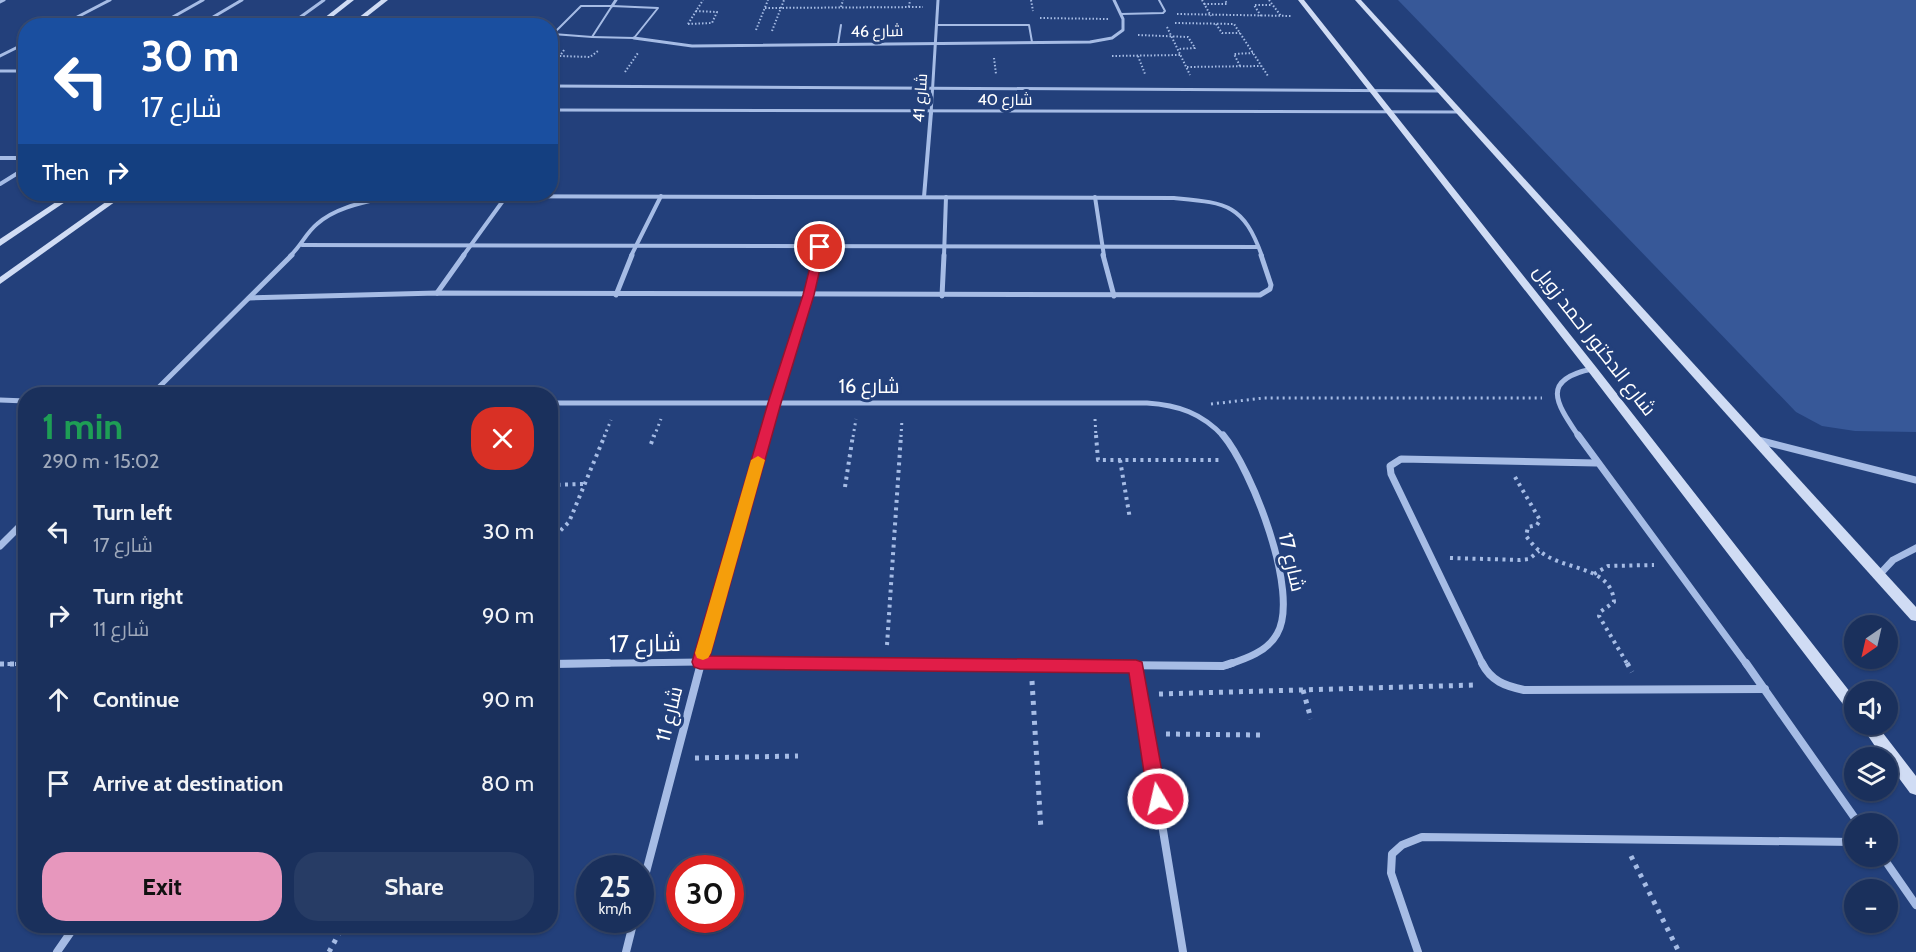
<!DOCTYPE html>
<meta charset="utf-8">
<style>
:root{--surface:#1a305c;--page:#273c65;--text:#f1f3f6;--muted:#9fa9bb;--line:#384b72;--accent:#e797bd}
body{margin:0;font-family:Cabin,Cairo,sans-serif;background:var(--page);color:var(--text);height:100vh;display:flex;flex-direction:column;font-size:22px;white-space:nowrap}
*{box-sizing:border-box;margin:0}
p{font-size:20px;color:var(--muted)}
.icon{flex:none;width:33px;height:33px;fill:none;stroke:currentColor;stroke-width:2;stroke-linecap:round;stroke-linejoin:round}
.map{position:relative;flex:1;overflow:hidden}
.side{position:absolute;left:18px;top:387px;width:540px;height:546px;display:flex;flex-direction:column;background:var(--surface);border-radius:24px;box-shadow:0 2px 4px #0004,0 0 0 2px var(--line)}
.side>*{flex:none}
.guide{position:absolute;left:18px;top:18px;width:540px;height:183px;border-radius:24px;box-shadow:0 2px 4px #0004,0 0 0 2px var(--line);background:#1a4fa0;color:#fff;overflow:hidden}
.needle{width:39px;rotate:214deg}
.tools{position:absolute;left:1844px;top:615px;display:grid;gap:12px}
.tools a{display:grid;place-items:center;width:54px;height:54px;border-radius:50%;background:var(--surface);box-shadow:0 2px 4px #0004,0 0 0 2px var(--line);font-size:30px}
.speed{position:absolute;left:576px;top:855px;display:flex;gap:12px;font-size:30px;font-weight:700;text-align:center}
.speed>*{display:grid;place-content:center;width:78px;height:78px;border-radius:50%;background:var(--surface);box-shadow:0 2px 4px #0004,0 0 0 2px var(--line);line-height:1}
.speed small{font-size:15px;font-weight:400}
.speed .limit{border:9px solid #d22;background:#fff;color:#111}
.pin{position:absolute;display:grid;place-items:center;width:51px;height:51px;color:#fff;margin:-26px;border:3px solid #fff;border-radius:50%;box-shadow:0 2px 6px #0007}
.me{position:absolute;width:66px;margin:-33px;rotate:351deg;stroke-linejoin:round;filter:drop-shadow(0 0 4px #0008)}
.turn{display:flex;align-items:center;gap:21px;height:126px;padding:0 24px;font-size:27px}
.turn .icon{width:78px;height:78px;stroke-width:2.5}
.turn b{display:block;font-size:42px;line-height:51px}
.then{display:flex;align-items:center;height:57px;padding:0 24px;background:#0003;gap:12px;font-size:22px}
.round{display:grid;place-items:center;flex:none;width:63px;height:63px;border-radius:24px;background:var(--page)}
.headline{display:flex;align-items:center;justify-content:space-between;height:102px;padding:0 24px}
h1{font-size:36px;font-weight:800;line-height:45px;color:#1e9e55}
.action{display:flex;gap:12px;margin-top:auto;padding:12px 24px}
.action a{flex:1;height:69px;border-radius:24px;background:var(--accent);color:#111;font-size:24px;font-weight:800;line-height:69px;text-align:center}
.action a+a{background:var(--page);color:var(--text)}
ul{padding:0;list-style:none}
li{display:flex;align-items:center;gap:18px;height:84px;padding:0 24px}
li div{flex:1}
li b{display:block;font-size:22px}
li em{font-style:normal}
.map>svg:first-child{display:block}
</style>
<div class="map">
<svg width="1916" height="952" viewBox="0 0 1916 952">
<rect width="100%" height="100%" fill="#23407b"/>
<path fill="#375898" d="M1398 0H1916V432L1855 431 1822 426 1796 412Z"/>
<g fill="none" stroke-linecap="round" stroke-linejoin="round">
<g stroke="#a6bce5" stroke-width="2" stroke-dasharray="1.5 2" stroke-linecap="butt">
<path d="M1031 0 1033 11"/>
<path d="M1202 0 1211 16"/>
<path d="M1269 0 1281 16"/>
<path d="M1204 4H1227L1225 0"/>
<path d="M841 7 843 0"/>
<path d="M909 7 910 0"/>
<path d="M765 8 923 7"/>
<path d="M1177 14 1292 16"/>
<path d="M1261 16 1254 5H1272"/>
<path d="M1040 18 1108 19"/>
<path d="M1175 23 1234 24 1268 76"/>
<path d="M688 24 712 23 717 12 696 11"/>
<path d="M688 24 703 0"/>
<path d="M1216 24 1222 33H1240"/>
<path d="M1167 27 1190 75"/>
<path d="M756 30 768 0"/>
<path d="M772 31 784 0"/>
<path d="M1138 35 1188 37 1195 48 1178 49"/>
<path d="M564 50 560 56 590 57 598 51"/>
<path d="M1112 56 1180 55"/>
<path d="M1138 56 1145 74"/>
<path d="M994 58 996 74"/>
<path d="M1240 66 1234 54 1253 53"/>
<path d="M1187 67 1261 66"/>
<path d="M625 72 638 53"/>
</g>
<g stroke="#a6bce5" stroke-width="3" stroke-dasharray="2 4" stroke-linecap="butt">
<path d="M1211 404 1264 398H1542"/>
<path d="M1095 419 1096 437"/>
<path d="M604 437 611 420"/>
<path d="M654 437 661 419"/>
<path d="M853 437 856 419"/>
<path d="M901 437 902 419"/>
</g>
<g stroke="#a6bce5" stroke-width="4" stroke-dasharray="3 4.5" stroke-linecap="butt">
<path d="M1096 435 1098 460H1220"/>
<path d="M651 444 654 435"/>
<path d="M1120 460 1130 519"/>
<path d="M1515 477 1540 520 1537 525 1528 527 1526 536C1532 544 1538 551 1547 556 1570 570 1612 568 1614 602L1600 612 1599 616 1628 665"/>
<path d="M550 485 584 484"/>
<path d="M845 487 853 435"/>
<path d="M550 541 569 522 605 435"/>
<path d="M1450 558 1520 560 1529 559 1539 551"/>
<path d="M1594 574 1608 566 1654 565"/>
<path d="M887 645 901 435"/>
<path d="M0 664H26"/>
</g>
<g stroke="#a6bce5" stroke-width="5" stroke-dasharray="4 6" stroke-linecap="butt">
<path d="M1627 663 1632 672"/>
<path d="M0 664H26"/>
<path d="M1032 681 1041 830"/>
<path d="M1303 690 1311 719"/>
<path d="M1159 694 1475 685"/>
<path d="M1166 734 1260 735"/>
<path d="M695 758 798 756"/>
<path d="M1631 856 1679 952"/>
<path d="M329 952 343 926"/>
</g>
<g stroke="#a6bce5" stroke-width="2">
<path d="M1121 14 1163 13 1165 11 1159 0"/>
<path d="M937 25H1029L1032 42"/>
<path d="M592 37 634 38 658 8 612 6"/>
<path d="M592 37 553 34 581 6H612"/>
<path d="M592 37 612 6"/>
<path d="M838 44 841 25"/>
</g>
<g stroke="#a6bce5" stroke-width="3">
<path d="M0 2 4 0"/>
<path d="M612 6 616 0"/>
<path d="M60 26 110 0"/>
<path d="M157 26 203 0"/>
<path d="M198 26 242 0"/>
<path d="M288 26 324 0"/>
<path d="M634 38 692 46 1090 42 1112 38 1123 30V19L1114 0"/>
<path d="M0 56 26 43"/>
<path d="M0 71H26"/>
<path d="M550 86 1441 91"/>
<path d="M550 110 1459 112"/>
<path d="M931 114 938 0"/>
</g>
<g stroke="#a6bce5" stroke-width="4">
<path d="M0 158H26"/>
<path d="M0 184 26 168"/>
<path d="M924 197 931 112"/>
<path d="M1095 197 1104 256"/>
<path d="M302 245 1258 247"/>
<path d="M290 256C301 246 306 233 317 224 337 206 367 202 392 196L1174 198C1226 203 1243 203 1262 256"/>
<path d="M463 256 505 198"/>
<path d="M631 256 661 196"/>
<path d="M818 256 820 247"/>
<path d="M944 256 946 197"/>
</g>
<g stroke="#a6bce5" stroke-width="5">
<path d="M1103 255 1114 296"/>
<path d="M437 293 464 255"/>
<path d="M616 295 632 255"/>
<path d="M942 296 944 255"/>
<path d="M249 298 437 293 1260 295 1270 289 1271 285 1261 255"/>
<path d="M152 394 292 255"/>
<path d="M0 400 26 401"/>
<path d="M550 403H1147C1178 405 1202 413 1224 437"/>
<path d="M766 437 818 255"/>
<path d="M1579 437C1557 404 1539 380 1592 369"/>
</g>
<g stroke="#a6bce5" stroke-width="7">
<path d="M1223 435C1251 468 1301 594 1277 634 1267 652 1245 659 1227 665"/>
<path d="M1578 435 1747 665"/>
<path d="M1758 440 1916 480"/>
<path d="M0 546 26 520"/>
<path d="M1879 575 1893 560 1916 548"/>
<path d="M550 664 700 662 1057 665"/>
<path d="M701 665 766 435"/>
<path d="M1483 665 1391 474 1390 466 1401 459 1596 463"/>
</g>
<g stroke="#a6bce5" stroke-width="8">
<path d="M861 663 1223 666 1232 663"/>
<path d="M1482 663C1491 681 1505 686 1524 690L1765 689"/>
<path d="M1746 663 1859 824"/>
<path d="M550 664 608 663"/>
<path d="M1136 666 1183 952"/>
<path d="M1882 856 1916 905"/>
<path d="M640 895 701 663"/>
<path d="M57 952 75 926"/>
<path d="M626 952 634 920"/>
<path d="M1418 952 1391 873 1392 854 1402 845 1422 837 1854 842"/>
</g>
<g fill="#d0dcf4" fill-rule="evenodd">
<path d="M347 0H354L321 26H314Z"/>
<path d="M381 0H388L355 26H348Z"/>
<path d="M1298 0H1304L1596 367 1854 697V714L1849 712 1588 371Z"/>
<path d="M1355 0H1361L1916 607V621L1911 620Z"/>
<path d="M68 194H77L0 246V239Z"/>
<path d="M117 194H126L0 284V277Z"/>
<path d="M1860 724H1876L1916 776V795L1910 793 1887 762V758H1883Z"/>
</g>
</g>
<path fill="#e11d48" stroke="#92132f" stroke-width="1.5" d="M820 244 825 247 814 295 781 403 710 656 1136 660 1142 662 1167 799 1164 805 1158 808 1151 805 1148 799 1129 673 700 669 694 667 692 662 768 403 803 295 815 247Z"/>
<path fill="#f59e0b" d="M758 456 765 460 711 653 708 658 703 660 697 658 695 653 751 460Z"/>
<g text-anchor="middle" dominant-baseline="central" stroke-width="6" stroke-linejoin="round" paint-order="stroke">
<g font-size="16" fill="#fff" stroke="#23407b">
<text transform="translate(877 31) rotate(-1)">شارع 46</text>
<text transform="translate(920 98) rotate(-86)">شارع 41</text>
<text x="1005" y="99">شارع 40</text>
</g>
<g font-size="20" fill="#fff" stroke="#23407b">
<text transform="translate(1595 340) rotate(52)">شارع الدكتور احمد زويل</text>
<text x="869" y="386">شارع 16</text>
<text transform="translate(1292 562) rotate(77)">شارع 17</text>
<text transform="translate(669 714) rotate(-76)">شارع 11</text>
</g>
<g font-size="24" fill="#fff" stroke="#23407b">
<text transform="translate(645 643) rotate(-1)">شارع 17</text>
</g>
</g>
</svg>
<div class="tools">
<a><svg class="needle" viewBox="-14 -14 28 28"><path d="M0-13l5 13h-10z" fill="#e53935"/><path d="M0 13l5-13h-10z" fill="#9fa9bb"/></svg></a>
<a><svg class="icon" aria-label="sound" viewBox="0 0 24 24"><path d="M4 9h4l5-4v14l-5-4H4zM17 9q2 3 0 6"/></svg></a>
<a><svg class="icon" aria-label="layers" viewBox="0 0 24 24"><path d="M12 4l9 5-9 5-9-5zM3 14l9 5 9-5"/></svg></a>
<a>+</a>
<a>−</a>
</div>
<div class="speed"><div>25<small>km/h</small></div><div class="limit">30</div></div>
<div class="pin" style="left:820px;top:247px;background:#d93025"><svg class="icon" aria-label="arrive" viewBox="0 0 24 24"><path d="M6 21V4h12l-3 4 3 4H6"/></svg></div>
<svg class="me" style="left:1158px;top:799px" viewBox="-20 -20 40 40"><circle r="17" fill="#e11d48" stroke="#fff" stroke-width="3"/><path d="M0-11L8 9 0 5-8 9z" fill="#fff"/></svg>
<div class="guide">
<div class="turn"><svg class="icon" aria-label="left" viewBox="0 0 24 24"><path d="M17 20v-9H6M10 6l-5 5 5 5"/></svg><div><b>30 m</b>شارع 17</div></div>
<div class="then">Then<svg class="icon" aria-label="right" viewBox="0 0 24 24"><path d="M7 20v-9h11M14 6l5 5-5 5"/></svg></div>
</div>
<section class="side">
<div class="headline"><div><h1>1 min</h1><p>290 m · 15:02</p></div><a class="round" style="background:#d93025;color:#fff"><svg class="icon" aria-label="close" viewBox="0 0 24 24"><path d="M6 6l12 12M18 6L6 18"/></svg></a></div>
<ul>
<li><svg class="icon" aria-label="left" viewBox="0 0 24 24"><path d="M17 20v-9H6M10 6l-5 5 5 5"/></svg><div><b>Turn left</b><p>شارع 17</p></div><em>30 m</em></li>
<li><svg class="icon" aria-label="right" viewBox="0 0 24 24"><path d="M7 20v-9h11M14 6l5 5-5 5"/></svg><div><b>Turn right</b><p>شارع 11</p></div><em>90 m</em></li>
<li><svg class="icon" aria-label="ahead" viewBox="0 0 24 24"><path d="M12 20V5M6 11l6-6 6 6"/></svg><div><b>Continue</b></div><em>90 m</em></li>
<li><svg class="icon" aria-label="arrive" viewBox="0 0 24 24"><path d="M6 21V4h12l-3 4 3 4H6"/></svg><div><b>Arrive at destination</b></div><em>80 m</em></li>
</ul>
<div class="action"><a>Exit</a><a>Share</a></div>
</section>
</div>
